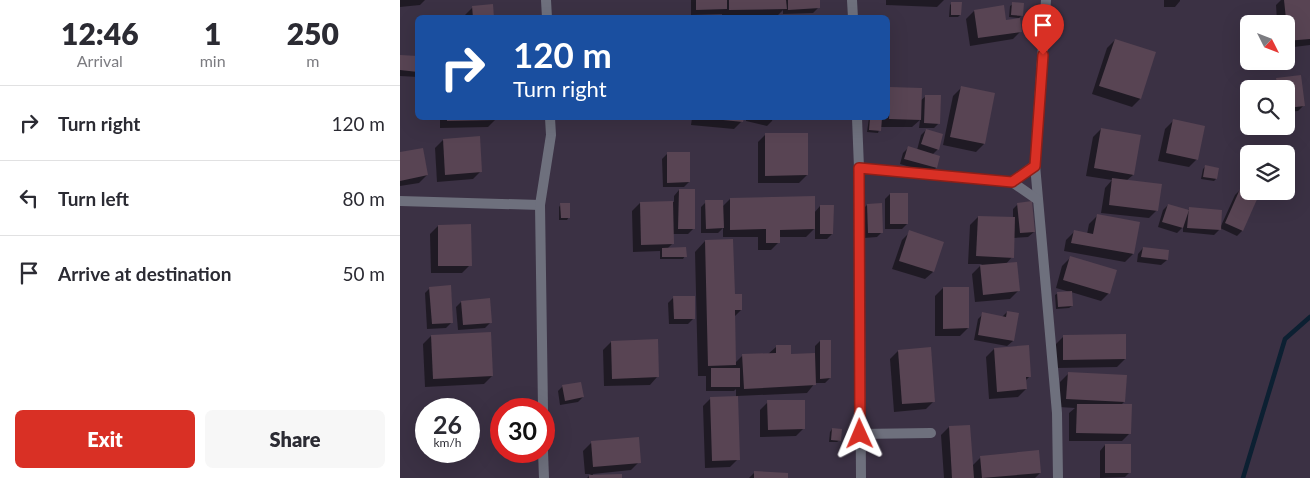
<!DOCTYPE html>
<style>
:root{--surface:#fff;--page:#f7f7f7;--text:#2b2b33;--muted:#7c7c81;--line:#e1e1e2;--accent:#d93025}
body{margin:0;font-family:Lato,sans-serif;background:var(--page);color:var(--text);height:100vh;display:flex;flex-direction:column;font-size:19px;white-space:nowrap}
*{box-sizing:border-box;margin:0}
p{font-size:16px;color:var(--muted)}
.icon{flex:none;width:28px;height:28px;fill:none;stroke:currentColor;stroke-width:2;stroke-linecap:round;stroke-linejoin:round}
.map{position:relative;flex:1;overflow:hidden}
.panel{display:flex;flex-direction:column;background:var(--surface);width:400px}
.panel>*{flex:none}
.guide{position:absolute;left:15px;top:15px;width:475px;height:105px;border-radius:8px;box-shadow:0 5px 20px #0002;background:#1a4fa0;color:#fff;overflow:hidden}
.needle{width:32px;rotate:132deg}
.fabs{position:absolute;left:840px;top:15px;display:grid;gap:10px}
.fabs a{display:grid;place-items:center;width:55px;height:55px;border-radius:8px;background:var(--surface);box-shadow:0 5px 20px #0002;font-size:25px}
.speed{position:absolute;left:15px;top:398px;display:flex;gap:10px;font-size:25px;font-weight:700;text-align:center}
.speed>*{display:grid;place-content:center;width:65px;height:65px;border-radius:50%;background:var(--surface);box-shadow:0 5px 20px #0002;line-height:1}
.speed small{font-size:12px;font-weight:400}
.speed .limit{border:8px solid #d22;background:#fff;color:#111}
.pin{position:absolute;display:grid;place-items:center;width:42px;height:42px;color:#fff;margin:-51px -21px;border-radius:50% 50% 50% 0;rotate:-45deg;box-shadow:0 0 5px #0007}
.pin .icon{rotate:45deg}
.me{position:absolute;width:55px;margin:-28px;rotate:359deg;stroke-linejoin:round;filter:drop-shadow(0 0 4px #0008)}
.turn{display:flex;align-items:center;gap:18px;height:105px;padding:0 15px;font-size:22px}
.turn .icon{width:65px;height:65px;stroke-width:2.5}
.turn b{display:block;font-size:35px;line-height:42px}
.eta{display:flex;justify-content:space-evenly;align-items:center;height:85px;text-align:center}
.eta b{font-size:30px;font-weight:800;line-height:35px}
.cta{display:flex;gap:10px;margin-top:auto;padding:10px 15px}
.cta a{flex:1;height:58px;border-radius:8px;background:var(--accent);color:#fff;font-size:20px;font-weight:800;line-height:58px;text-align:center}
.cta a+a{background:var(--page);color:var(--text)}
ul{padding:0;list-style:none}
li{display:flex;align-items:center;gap:15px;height:75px;padding:0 15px;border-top:1px solid var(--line)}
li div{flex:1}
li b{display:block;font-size:19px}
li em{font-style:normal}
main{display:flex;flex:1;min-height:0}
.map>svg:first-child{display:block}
</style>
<main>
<section class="panel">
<div class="eta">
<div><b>12:46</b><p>Arrival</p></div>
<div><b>1</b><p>min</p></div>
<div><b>250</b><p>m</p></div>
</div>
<ul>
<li><svg class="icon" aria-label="right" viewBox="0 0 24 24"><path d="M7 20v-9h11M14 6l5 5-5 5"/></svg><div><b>Turn right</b></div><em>120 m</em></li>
<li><svg class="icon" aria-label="left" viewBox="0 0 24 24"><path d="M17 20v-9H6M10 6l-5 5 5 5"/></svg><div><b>Turn left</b></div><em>80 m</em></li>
<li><svg class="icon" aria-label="arrive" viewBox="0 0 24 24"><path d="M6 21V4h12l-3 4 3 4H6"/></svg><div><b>Arrive at destination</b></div><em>50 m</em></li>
</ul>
<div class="cta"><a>Exit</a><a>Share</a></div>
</section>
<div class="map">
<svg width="910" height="478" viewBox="0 0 910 478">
<rect width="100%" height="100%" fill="#3b3144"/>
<g fill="#0007">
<path d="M0 0H25L20 5 0 7Z"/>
<path d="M291 0H418V8L413 13 383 14V10L377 16 322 18V14L291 15Z"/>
<path d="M486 0H544L537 7 486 5Z"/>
<path d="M764 0H780V1L775 7H764Z"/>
<path d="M881 0H910V45L886 48V24H874L877 21 876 5Z"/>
<path d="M552 3 560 15 558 17H549L550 5Z"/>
<path d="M613 4 622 15 619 18 609 17 610 6Z"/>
<path d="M73 7 93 18H65V15Z"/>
<path d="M574 11 605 21 621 31 613 39 570 46 566 19Z"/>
<path d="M715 40 755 53 740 99 732 107 692 94 707 48Z"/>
<path d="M0 56 18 58V77L0 76Z"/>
<path d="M877 80 904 105 898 111 886 112V89H872V85Z"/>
<path d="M561 88 584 144 576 152 543 145 553 96Z"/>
<path d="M491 89 520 101 526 96 539 123 534 128H519L520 120 512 127H480L478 133 467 132 469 118H488V92Z"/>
<path d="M40 118H96V119L88 127 40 128Z"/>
<path d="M292 118H343L342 121 334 129 291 125Z"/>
<path d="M346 118H373L372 121 367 126 346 121Z"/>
<path d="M773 121 797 159 789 167 758 161 765 129Z"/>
<path d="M701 129 733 175 726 181 757 210 749 218 701 213 705 188 712 180 686 176 693 137Z"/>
<path d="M526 130 538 149 532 155 539 157 536 168 530 173 500 164 503 153 508 148 517 150 521 135Z"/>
<path d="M366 134 407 175 399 183H358V142Z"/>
<path d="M43 140 81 171 73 179 37 182 35 148Z"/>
<path d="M0 153 27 175 19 183 0 186Z"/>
<path d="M268 153 289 182 284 187H263L262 159Z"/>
<path d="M805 167 818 169 816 179 814 181 801 179 803 169Z"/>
<path d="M279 190 294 228 288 234H273V243L267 249 285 256 283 259H260V251L233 252 232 211 240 203 274 202V196Z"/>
<path d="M840 190 857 197 842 231 837 236 820 228 835 195Z"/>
<path d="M490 194 507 224 502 229H485V199Z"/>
<path d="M330 199 414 213 420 206 432 234 427 239H415V228L406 237H379V242L371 250H358V237H323V228L318 233H301V207L306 202 322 207Z"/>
<path d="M161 204 169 217 167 220H159V207Z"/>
<path d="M618 204 634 232 628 237 613 238 612 257 606 264 618 291 610 299 575 302 572 274 582 264H568L570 225 578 217 613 218V209Z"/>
<path d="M467 205 482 232 477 237 464 238 462 210Z"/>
<path d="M768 205 787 211 790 208 821 211 819 230 814 235 783 232V227L777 233 758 227 763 210Z"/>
<path d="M697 216 733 254 725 262 664 251 666 240 674 232 687 234 689 224Z"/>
<path d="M38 226 70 265 62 273H31L30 234Z"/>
<path d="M510 232 533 272 525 279 492 269 502 240Z"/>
<path d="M305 241 341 310 334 317 335 363 343 355 368 354 376 347 390 355 415 354V346L420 341 430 378 425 383H415L407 393 337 396 338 459 330 467 305 468 303 406 311 398H336V389L334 391H306V376H298L295 252Z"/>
<path d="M743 248 767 260 761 265 737 262 738 254Z"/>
<path d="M670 258 709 293 701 301 671 292 672 306 669 308 656 309 655 295 658 293 670 292 656 288 662 266Z"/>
<path d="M30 288 52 322 46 328 27 329 25 293Z"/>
<path d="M543 288 568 328 560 336H535V296Z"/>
<path d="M274 297 294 318 288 324H269L268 303Z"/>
<path d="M61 302 91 322 85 328 58 330 56 307Z"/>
<path d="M607 312 613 341 607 346 574 340 578 319 583 314 602 317Z"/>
<path d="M31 336 92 376 84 384 25 387 23 344Z"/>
<path d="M664 336 725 359 717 367 656 368V344Z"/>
<path d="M211 342 257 377 250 385 204 386 203 350Z"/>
<path d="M594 349 630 376 625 381 626 389 618 397 589 399 586 357Z"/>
<path d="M498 351 534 401 526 409 494 412 490 359Z"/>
<path d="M668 374 724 402 720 406 730 433 722 441H669V413L675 408 659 407 660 382Z"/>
<path d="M163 386 183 397 178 402 160 405 158 391Z"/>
<path d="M368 402 404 428 396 436 360 437V410Z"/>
<path d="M549 427 572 466 581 457 640 473 635 478H544L541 435Z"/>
<path d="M432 429 440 440 437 442H429L430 432Z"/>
<path d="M191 443 239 462 231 470 193 474V476L221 478H187L191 474H185L183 451Z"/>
<path d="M705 445 730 472 725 477 700 478V451Z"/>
<path d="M355 472 387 478H349Z"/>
</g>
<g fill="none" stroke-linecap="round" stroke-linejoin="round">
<path stroke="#0c2032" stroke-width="4.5" d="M843 478 885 339 910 317"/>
</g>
<g fill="#584453">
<path d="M296 0H327V9L296 10Z"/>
<path d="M329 0H386L387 9 329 10Z"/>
<path d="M388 0H420V8L388 10Z"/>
<path d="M884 0H910V39L886 41V24H876V20L886 19Z"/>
<path d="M551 2H562L561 15H551Z"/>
<path d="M612 2 624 3 623 16 611 15Z"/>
<path d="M93 4 94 18H73L72 6Z"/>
<path d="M604 5 606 20 620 18 622 32 578 38 574 10Z"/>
<path d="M715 39 756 52 741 99 699 86Z"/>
<path d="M0 55 18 56V72L0 70Z"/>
<path d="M901 75 905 106 886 108V89H878L876 78Z"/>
<path d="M561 86 595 93 585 144 550 137Z"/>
<path d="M490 87 522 88 521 120 489 119Z"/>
<path d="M525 95H541L540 124 524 123Z"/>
<path d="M47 118H97V120L47 121Z"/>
<path d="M313 118H344L343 122 313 119Z"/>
<path d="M470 118H482L481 131 469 130Z"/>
<path d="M773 119 805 126 798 160 766 153Z"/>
<path d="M701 128 741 135 734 175 694 168Z"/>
<path d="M526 129 543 134 539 150 521 144Z"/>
<path d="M365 133H408V175L365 176Z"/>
<path d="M80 136 82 172 45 175 43 139Z"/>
<path d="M508 146 540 156 537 168 504 159Z"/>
<path d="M23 148 28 175 0 181V152Z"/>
<path d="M267 152H290V182L267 183Z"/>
<path d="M805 165 819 168 817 179 803 177Z"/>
<path d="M712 178 762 184 758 211 709 205Z"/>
<path d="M279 189H295V229H278Z"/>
<path d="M840 189 858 197 843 231 825 223Z"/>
<rect x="490" y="193" width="18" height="31"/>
<path d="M415 196V229L380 230V243H366V229L330 230V198Z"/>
<path d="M305 200H323L324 228 306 229Z"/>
<path d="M273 201 274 244 241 245 240 202Z"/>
<path d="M632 201 635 232 620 233 617 203Z"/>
<path d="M160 203H170V218H161Z"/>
<path d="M482 203 483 233H468L467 204Z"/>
<path d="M768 204 789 210 783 228 762 222Z"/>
<path d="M420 205H434L433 234H420Z"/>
<path d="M789 207 822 210 821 230 787 228Z"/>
<path d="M697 214 740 222 734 254 671 243 674 230 693 234Z"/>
<path d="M578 216 615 217 614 258 576 256Z"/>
<path d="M71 224 72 266H38V225Z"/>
<path d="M509 230 544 242 534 272 499 261Z"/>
<path d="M333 239 335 294H342V310H335L336 365 308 366 305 240Z"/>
<path d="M286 247 287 257H262V248Z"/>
<path d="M743 247 769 250 768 260 741 257Z"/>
<path d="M670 256 717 270 710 294 663 280Z"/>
<path d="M617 262 620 291 583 295 580 265Z"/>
<path d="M51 285 53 323 32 324 29 287Z"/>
<path d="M543 287H569V328L543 329Z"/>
<path d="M672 291 673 306 658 307 657 292Z"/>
<path d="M273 296H295V319H274Z"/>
<path d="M90 298 92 323 63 325 61 301Z"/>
<path d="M607 311 619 313 614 341 578 335 582 312 606 317Z"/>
<path d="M91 332 93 376 33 379 31 335Z"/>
<path d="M726 334V359L663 360V335Z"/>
<path d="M258 339 259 377 212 379 211 341Z"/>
<path d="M420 340H431V378L420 379Z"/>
<path d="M376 345H391V354L415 353 416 385 344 389 342 354 376 353Z"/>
<path d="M629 345 631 377H626L627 389 597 392 594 348Z"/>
<path d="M531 347 535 402 502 404 498 350Z"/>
<rect x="311" y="368" width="29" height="19"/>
<path d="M668 372 727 375 725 402 666 399Z"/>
<path d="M181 382 184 397 165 401 162 385Z"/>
<path d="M338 396 340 460 312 461 310 397Z"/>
<path d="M367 400H405V429L368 430Z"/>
<path d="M677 404H732L731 434 676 433Z"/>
<path d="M570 425 574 478H552L549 426Z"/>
<path d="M432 428 442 429 441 441 431 440Z"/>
<path d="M239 437 241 463 193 467 191 441Z"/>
<rect x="705" y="444" width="26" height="29"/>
<path d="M639 450 641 473 582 478 580 456Z"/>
<path d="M354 471 388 473V478H354Z"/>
<path d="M222 474V478H189V475Z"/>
</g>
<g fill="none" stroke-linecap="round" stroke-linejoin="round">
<g stroke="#6e707d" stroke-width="10">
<path d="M146 0 147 18"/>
<path d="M452 0 453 18"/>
<path d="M646 0 635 165 657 413 658 478"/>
<path d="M457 118 459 168 461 478"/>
<path d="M459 168 612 182 638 200"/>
<path d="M612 182 635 165"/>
<path d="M0 201 140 205"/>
<path d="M143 409 140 205 151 135 150 118"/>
<path d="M460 434 531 433"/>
<path d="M143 451 144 478"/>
</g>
</g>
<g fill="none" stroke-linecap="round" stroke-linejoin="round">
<g stroke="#8d1f18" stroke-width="12">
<path id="route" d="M460 434 459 168 612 182 635 166 643 55"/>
</g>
<use href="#route" stroke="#d93025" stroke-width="9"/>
</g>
</svg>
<div class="fabs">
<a><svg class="needle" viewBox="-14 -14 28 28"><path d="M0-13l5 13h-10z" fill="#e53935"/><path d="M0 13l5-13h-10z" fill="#7c7c81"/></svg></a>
<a><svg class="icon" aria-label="search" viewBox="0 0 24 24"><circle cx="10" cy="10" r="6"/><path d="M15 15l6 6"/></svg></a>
<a><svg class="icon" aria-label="layers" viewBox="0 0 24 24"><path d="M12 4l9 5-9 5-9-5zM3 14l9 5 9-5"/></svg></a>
</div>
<div class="speed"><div>26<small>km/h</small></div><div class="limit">30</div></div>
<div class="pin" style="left:643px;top:55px;background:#d93025"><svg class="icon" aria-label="arrive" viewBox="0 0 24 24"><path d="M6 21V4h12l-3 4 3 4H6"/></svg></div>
<svg class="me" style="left:460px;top:434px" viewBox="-20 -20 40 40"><path d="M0-17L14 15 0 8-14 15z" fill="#d93025" stroke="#fff" stroke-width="4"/></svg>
<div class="guide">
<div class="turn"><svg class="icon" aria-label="right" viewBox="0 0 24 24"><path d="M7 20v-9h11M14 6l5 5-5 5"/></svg><div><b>120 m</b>Turn right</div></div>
</div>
</div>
</main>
